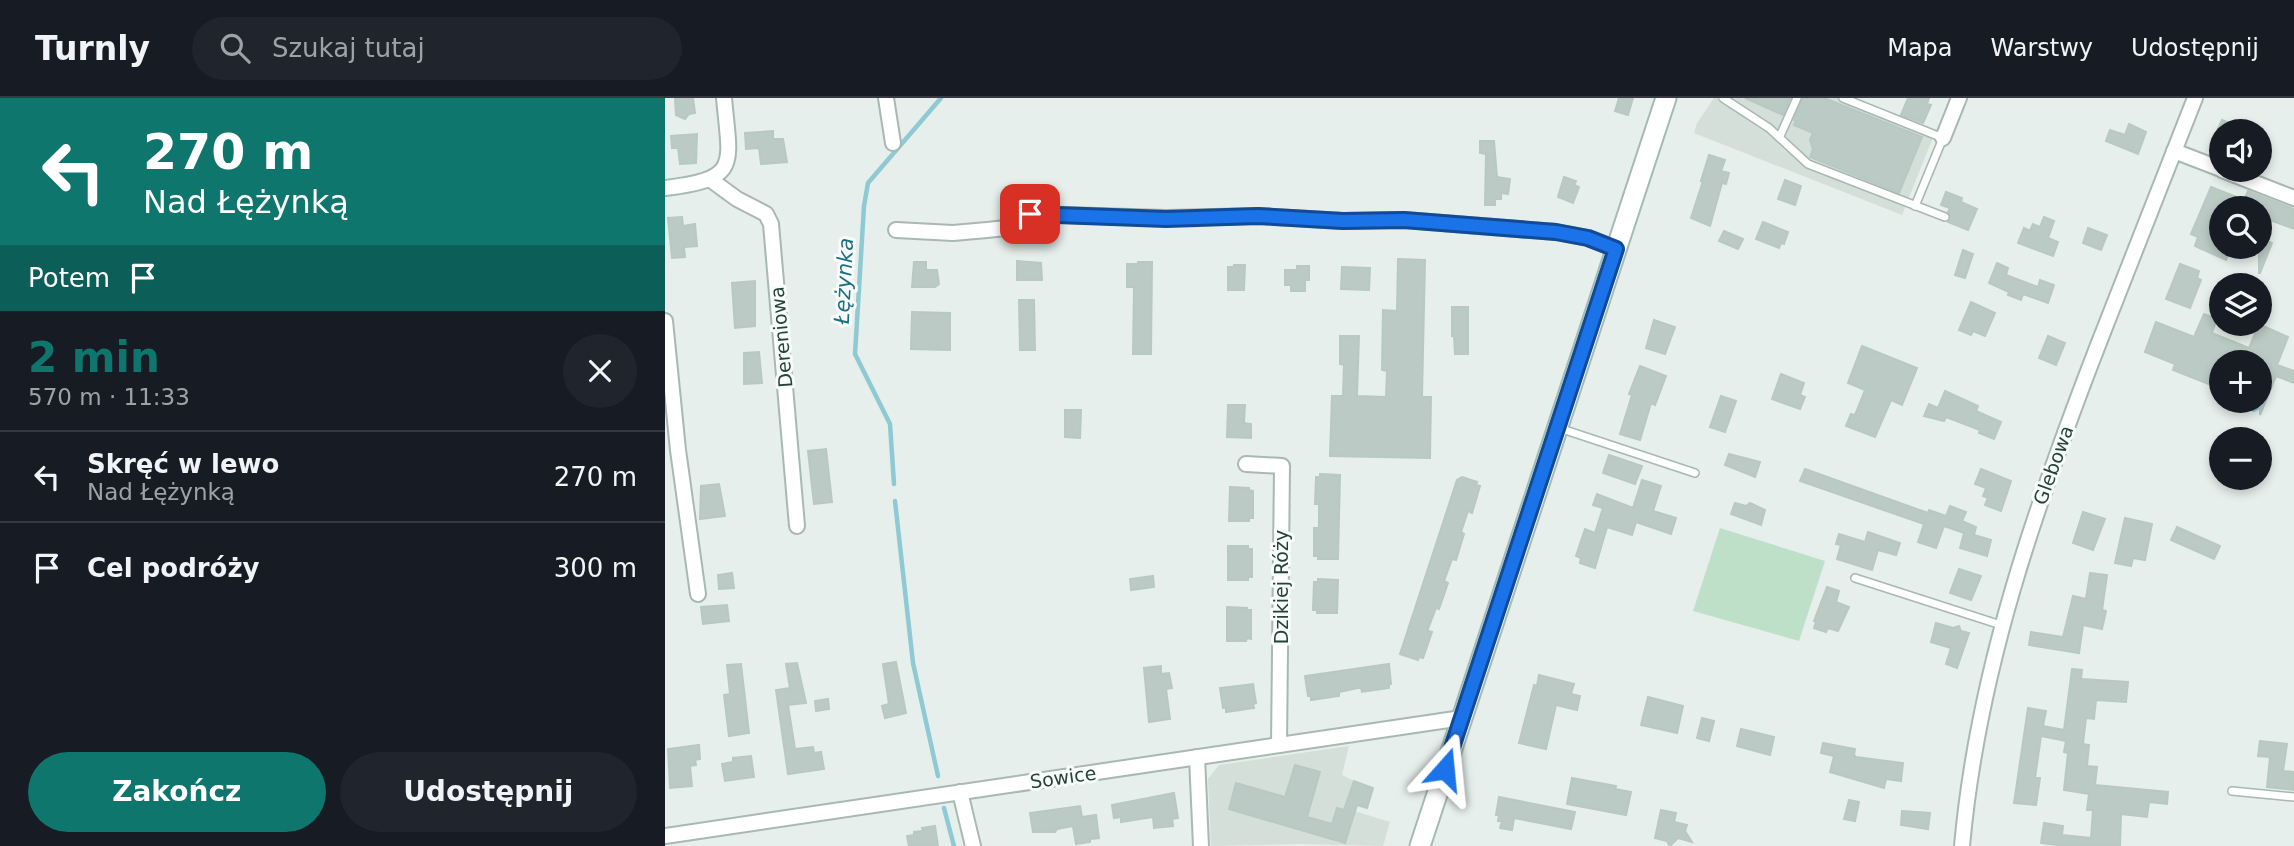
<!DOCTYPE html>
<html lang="pl">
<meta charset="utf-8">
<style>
:root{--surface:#171b24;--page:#20242c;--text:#f1f3f6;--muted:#9ea1a6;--line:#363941;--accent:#0f766e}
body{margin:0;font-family:"DejaVu Sans",sans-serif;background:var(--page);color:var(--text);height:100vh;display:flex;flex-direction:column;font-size:26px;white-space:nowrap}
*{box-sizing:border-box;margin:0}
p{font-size:23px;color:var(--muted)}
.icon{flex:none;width:38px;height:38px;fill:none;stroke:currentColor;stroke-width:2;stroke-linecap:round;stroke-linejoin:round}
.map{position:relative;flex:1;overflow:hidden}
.drawer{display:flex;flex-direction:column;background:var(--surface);width:665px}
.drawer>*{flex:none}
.hud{background:#0f766e;color:#fff;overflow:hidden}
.buttons{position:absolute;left:1544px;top:21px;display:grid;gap:14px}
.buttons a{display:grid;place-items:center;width:63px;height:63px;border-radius:50%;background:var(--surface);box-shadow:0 4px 10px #0003;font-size:35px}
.pin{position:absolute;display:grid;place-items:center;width:60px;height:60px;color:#fff;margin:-30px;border-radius:14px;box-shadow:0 4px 10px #0006}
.me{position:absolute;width:77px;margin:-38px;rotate:18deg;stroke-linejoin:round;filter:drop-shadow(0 0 5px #0008)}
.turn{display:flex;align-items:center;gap:24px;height:147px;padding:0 28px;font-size:32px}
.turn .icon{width:91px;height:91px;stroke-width:2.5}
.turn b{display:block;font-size:49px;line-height:60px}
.then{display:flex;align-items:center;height:66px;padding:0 28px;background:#0003;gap:14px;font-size:26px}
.round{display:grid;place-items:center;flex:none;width:74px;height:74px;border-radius:37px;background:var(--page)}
.summary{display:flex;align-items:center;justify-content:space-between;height:119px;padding:0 28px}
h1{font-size:42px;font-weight:700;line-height:52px;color:var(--accent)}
.button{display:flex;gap:14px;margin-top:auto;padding:14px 28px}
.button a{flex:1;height:80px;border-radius:42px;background:var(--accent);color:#fff;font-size:28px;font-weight:700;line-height:80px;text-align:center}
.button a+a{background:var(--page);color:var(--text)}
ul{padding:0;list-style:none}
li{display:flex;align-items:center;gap:21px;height:91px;padding:0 28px;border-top:2px solid var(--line)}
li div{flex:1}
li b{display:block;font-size:26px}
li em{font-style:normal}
header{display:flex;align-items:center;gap:42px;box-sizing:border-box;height:98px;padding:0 35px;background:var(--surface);border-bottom:2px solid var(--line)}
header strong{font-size:33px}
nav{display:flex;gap:38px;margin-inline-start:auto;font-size:24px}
.search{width:490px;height:63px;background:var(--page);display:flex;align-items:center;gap:18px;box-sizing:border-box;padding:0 24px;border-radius:38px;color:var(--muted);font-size:26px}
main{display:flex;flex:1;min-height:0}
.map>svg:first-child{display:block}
</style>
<header>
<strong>Turnly</strong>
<div class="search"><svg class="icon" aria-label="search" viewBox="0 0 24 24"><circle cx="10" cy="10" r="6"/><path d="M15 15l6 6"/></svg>Szukaj tutaj</div>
<nav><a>Mapa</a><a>Warstwy</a><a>Udostępnij</a></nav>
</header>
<main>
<section class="drawer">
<div class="hud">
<div class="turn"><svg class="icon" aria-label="left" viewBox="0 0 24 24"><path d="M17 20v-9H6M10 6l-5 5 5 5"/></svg><div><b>270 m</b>Nad Łężynką</div></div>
<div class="then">Potem<svg class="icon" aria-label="arrive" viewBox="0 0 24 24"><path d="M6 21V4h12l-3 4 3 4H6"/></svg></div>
</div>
<div class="summary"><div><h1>2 min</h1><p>570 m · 11:33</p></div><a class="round"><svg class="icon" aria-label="close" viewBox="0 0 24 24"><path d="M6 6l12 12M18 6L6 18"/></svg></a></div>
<ul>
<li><svg class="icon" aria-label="left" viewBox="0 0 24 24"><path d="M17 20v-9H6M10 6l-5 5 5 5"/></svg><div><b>Skręć w lewo</b><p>Nad Łężynką</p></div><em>270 m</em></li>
<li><svg class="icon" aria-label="arrive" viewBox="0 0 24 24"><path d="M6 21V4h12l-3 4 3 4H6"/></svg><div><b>Cel podróży</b></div><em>300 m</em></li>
</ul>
<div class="button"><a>Zakończ</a><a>Udostępnij</a></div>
</section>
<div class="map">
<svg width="1629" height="748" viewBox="0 0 1629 748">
<rect width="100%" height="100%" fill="#e6efeb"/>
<g fill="#d4dfda">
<path d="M1049 0H1190L1271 32 1237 117 1029 35 1032 25Z"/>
<path d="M684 648 677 677 689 683 680 710 725 724 718 748 635 746 546 748 543 681 554 667Z"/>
</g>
<path fill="#bfe0c8" d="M1055 430 1160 463 1134 543 1028 513Z"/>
<path fill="#8ec9d4" d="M1571 303H1594L1596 307 1593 312 1589 314 1572 307Z"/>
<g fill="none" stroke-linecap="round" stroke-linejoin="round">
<g stroke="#8ec9d4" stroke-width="4.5">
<path d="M229 386 225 326 190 256 199 108 203 85 276 0"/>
<path d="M230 403 248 565 273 678"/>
<path d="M279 710 289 748"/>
</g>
</g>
<g fill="#bbcac4" stroke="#b8c9c2" stroke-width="2">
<path d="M10 0H28L30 15 24 16 20 21 11 17Z"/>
<path d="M954 0H968L963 17 950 13Z"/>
<path d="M1080 0H1125L1118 17Z"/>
<path d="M1138 0H1159L1257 39 1234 95 1145 59 1148 51 1145 42 1148 35 1129 27 1131 23 1129 22Z"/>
<path d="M1243 0H1264L1262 6 1266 7 1258 25 1236 17Z"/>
<path d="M1557 22 1584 33H1552Z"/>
<path d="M1464 26 1481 34 1473 56 1441 43 1445 32 1460 37Z"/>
<path d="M108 33V41H118L122 64 96 66 94 50 81 51 80 35Z"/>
<path d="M32 36 31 65 15 66 13 50H7L6 38Z"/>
<path d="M815 43H829L832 79 845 81 843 96 836 95V101H830V107H820L821 56 815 55Z"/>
<path d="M1044 57 1060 62 1056 73 1064 75 1061 86 1057 85 1045 128 1026 120 1038 83H1036Z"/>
<path d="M899 79 911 83 909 87 914 89 908 105 893 99Z"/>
<path d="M1120 82 1136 88 1130 107 1113 101Z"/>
<path d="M1546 89 1579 102 1583 93 1629 111V131L1594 118V110H1556V149H1566L1561 162 1530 148 1533 139 1526 136Z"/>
<path d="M1281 94 1297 100 1296 104 1312 111 1303 132 1283 124 1286 121 1283 114 1285 110 1276 107Z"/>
<path d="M17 119 18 128 30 126 32 148 19 149 20 159 7 160 3 120Z"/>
<path d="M1379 119 1389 123 1383 140 1393 144 1388 158 1353 145 1359 130 1365 133 1368 126 1375 129Z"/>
<path d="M1098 124 1123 134 1119 146 1116 145 1114 150 1091 141Z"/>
<path d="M1423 130 1442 137 1436 152 1418 145Z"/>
<path d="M1059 133 1078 141 1073 151 1054 143Z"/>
<path d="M1594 140 1607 145 1595 175H1594Z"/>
<path d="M1298 152 1308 156 1300 180 1290 177Z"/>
<path d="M733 161 760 162 757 299H766L765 360 665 358 667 298H678L679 267 675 266V238H694L692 298 721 299 722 273 717 272 718 212 732 213Z"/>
<path d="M352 163 376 165 377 182H352Z"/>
<path d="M249 164H261V172H272L274 186 270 189H247Z"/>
<path d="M473 164H487L486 256H468L469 189H462V166H473Z"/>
<path d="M1332 165 1343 170 1341 177 1373 189 1375 182 1389 187 1383 205 1358 196 1356 202 1343 197 1344 194 1324 185Z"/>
<path d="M1515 166 1534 173 1532 180 1536 182 1525 210 1501 201Z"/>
<path d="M569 167H580L579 192H563V169H569Z"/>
<path d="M632 168H644V182H640V193H626V187H620V172H632Z"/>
<path d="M677 169 705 170 704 192 676 191Z"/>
<path d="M90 183V228L70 230 67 185Z"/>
<path d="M354 202H369L370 252H355Z"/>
<path d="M1306 204 1330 215 1320 238 1308 233 1306 237 1294 232Z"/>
<path d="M787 209H803V256H790L789 238H787Z"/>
<path d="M247 214 285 215V252L246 251Z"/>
<path d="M1539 216 1552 221 1547 235 1584 250 1594 226 1623 239 1612 267 1629 273V285L1611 278 1595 317 1594 264H1556V291L1508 272 1510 266 1480 254 1491 224 1529 239Z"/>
<path d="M989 222 1010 229 1000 256 981 250Z"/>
<path d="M1383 238 1400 245 1391 267 1374 260Z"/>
<path d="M1197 248 1252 270 1237 307 1226 302 1210 339 1181 328 1186 316 1190 317 1200 292 1183 285Z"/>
<path d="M94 254 97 285 79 286V255Z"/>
<path d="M975 268 1001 278 990 307 986 305 975 342 955 336 967 297 964 296Z"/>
<path d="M1116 276 1139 285 1135 297 1140 299 1135 311 1107 301Z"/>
<path d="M1280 293 1313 308 1311 313 1336 324 1329 341 1314 335 1315 332 1281 319 1279 323 1259 318 1264 306 1273 310Z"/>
<path d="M1056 298 1071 303 1060 334 1045 329Z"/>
<path d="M563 307H580L579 325 586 326V340L562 339Z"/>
<path d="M400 312H416L415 340 400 339Z"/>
<path d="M161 351 167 404 149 406 143 353Z"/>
<path d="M1064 356 1095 364 1090 379 1060 367Z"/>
<path d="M944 357 977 368 970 386 938 375Z"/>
<path d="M1140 371 1263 415 1264 412 1281 418 1285 408 1301 414 1297 423 1311 429 1309 437 1326 442 1322 458 1295 450 1299 435 1279 428 1271 450 1253 444 1259 426 1135 383Z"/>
<path d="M1316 371 1346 383 1336 413 1320 407 1323 400 1318 398 1321 390 1310 386Z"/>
<path d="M655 376 675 377 673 461H653V458H649V430H654V406H650L651 379H655Z"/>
<path d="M797 379 812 384 811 387 815 388 807 415 803 413 796 434 799 436 791 462 787 461 786 464 779 483 783 485 774 511 771 510 763 531V533L767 534 758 560 754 559 753 562 735 556 792 382Z"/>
<path d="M977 382 996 388 988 413 1011 420 1006 436 971 424 967 437 942 429 930 470 915 465 916 460 911 458 920 431 930 435 938 410 928 407 932 396 968 410Z"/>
<path d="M54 386 60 418 35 421 36 388Z"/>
<path d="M565 389 584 390V392L588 393V420H584V423H564Z"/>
<path d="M1070 405 1081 408 1085 405 1100 412 1096 427 1066 416Z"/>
<path d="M1418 414 1440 421 1428 452 1408 445Z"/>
<path d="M1460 420 1487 426 1480 462 1468 460 1466 468 1450 465Z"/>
<path d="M1512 429 1555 448 1549 461 1506 442Z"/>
<path d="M1203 434 1235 445 1231 457 1213 452 1207 472 1172 461 1176 447 1171 446 1174 436 1200 444Z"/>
<path d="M563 448H583V451H587V479H583V482H563Z"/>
<path d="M1294 471 1316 478 1306 502 1285 495Z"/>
<path d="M67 475 69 490 54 491 53 477Z"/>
<path d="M1425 475 1442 477 1437 512 1441 513 1437 531 1418 527 1414 555 1364 547 1366 534 1398 539 1408 498 1421 501Z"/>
<path d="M488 478 489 489 466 492 465 481Z"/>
<path d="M653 481 673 482 672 515H652V512H648L649 484H653Z"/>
<path d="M1162 489 1174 493 1171 504 1184 509 1173 533 1163 530 1161 534 1149 530 1151 524 1149 523Z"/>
<path d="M62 507 64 523 38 526 36 509Z"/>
<path d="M562 509 582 510V512H586V541L582 540 581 543H562Z"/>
<path d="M1271 525 1288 530 1294 528 1296 533 1304 535 1292 570 1281 566 1286 550 1266 544Z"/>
<path d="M231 564 241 615 220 620 217 608 224 606 218 566Z"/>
<path d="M132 565 141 605 123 607 130 651 148 649 149 655 156 654 159 671 123 676 111 592 125 590 121 566Z"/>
<path d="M76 566 84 635 64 638 59 597 65 596 62 567Z"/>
<path d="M724 566 726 586H724V590L697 594 696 590H693L674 594V598L646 602V598H643L640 578Z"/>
<path d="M496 568V576L504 575 507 590 501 591 505 621 484 624 479 570Z"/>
<path d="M1407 571 1417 572 1416 581 1463 584 1461 604 1431 602 1429 621 1421 620 1418 646 1424 647 1422 668 1432 669 1430 687 1503 694 1502 706 1484 704 1482 719 1456 716 1455 748H1400L1376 745 1379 725 1398 728 1397 737 1426 740 1428 712H1422L1424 696 1399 692 1403 655 1399 654 1401 643 1376 638 1370 680H1375L1371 707 1349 705 1363 610 1381 613 1378 628 1399 632Z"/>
<path d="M874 577 909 586 906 596 915 598 912 612 891 607 881 651 854 645 869 587 872 588Z"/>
<path d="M588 586 591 605 588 606 589 610 561 614V610H558L555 590Z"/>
<path d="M983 599 1018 608 1012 635 976 627Z"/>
<path d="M163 601 164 611 151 613 150 603Z"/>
<path d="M1037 620 1049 623 1044 643 1032 640Z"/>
<path d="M1076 631 1109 639 1105 657 1072 648Z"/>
<path d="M1595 643 1622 646 1618 673 1629 674V692L1602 689 1605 659 1593 658Z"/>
<path d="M1158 645 1190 651 1189 657 1191 659 1238 665 1236 683 1221 681 1219 690 1165 674 1169 658 1156 655Z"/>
<path d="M34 647 35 661 30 662 31 667 25 668 27 688 5 690 3 651Z"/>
<path d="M86 658 89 679 60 683 57 666 68 664V660Z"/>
<path d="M630 667 655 674 642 719 667 726 672 710 679 712 689 683 708 690 702 710 692 707 680 745 564 711 571 685 620 699Z"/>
<path d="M907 680 951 688 950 691 966 694 961 717 902 706Z"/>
<path d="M509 695 513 720 507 721 508 728 489 730 488 719 456 724V719L449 720 447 707Z"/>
<path d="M834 699 910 714 906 731 849 720 847 732 835 730 837 723H833L834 717H831Z"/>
<path d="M1184 702 1194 704 1190 723 1179 721Z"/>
<path d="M415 708 417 719 431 717 434 740 425 741V744L411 746 408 728 392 731 390 734H368L365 715Z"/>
<path d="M996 712 1011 715 1009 724 1022 727 1020 733 1027 744 1013 740 1005 748 1002 743 990 740Z"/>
<path d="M1237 713 1265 715 1263 731 1236 727Z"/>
<path d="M270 728 273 748H244L242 738 249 737V734L258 733 257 730Z"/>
</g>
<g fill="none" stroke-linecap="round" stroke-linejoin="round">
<g stroke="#a8b8b2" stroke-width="10">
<g id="lane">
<path d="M1058 0 1104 30 1143 66 1280 119"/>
<path d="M1178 0 1278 40 1250 108"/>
<path d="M1115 38 1132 0"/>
<path d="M894 330 1030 375"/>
<path d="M1190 480 1336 527"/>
<path d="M1567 693 1629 699"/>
</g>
</g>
<g stroke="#a8b8b2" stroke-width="18">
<g id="street">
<path d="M221 0 228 45"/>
<path d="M1278 40 1294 0"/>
<path d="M1509 53 1556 71"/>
<path d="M1557 72 1629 100"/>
<path d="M46 82 72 101 101 116 106 126 132 428"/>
<path d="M0 90C76 81 65 67 59 0"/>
<path d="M231 132 288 135 322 132 341 130 365 116 501 120 593 118 678 123 739 122 891 134 923 140 951 151"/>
<path d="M0 223 13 352 33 496"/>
<path d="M581 366 617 368 614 647"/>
<path d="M532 659 536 748"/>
<path d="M295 694 308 748"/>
<path d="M0 738 797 620"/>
<path d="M1297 748C1313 571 1371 407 1435 242 1467 162 1498 81 1530 0"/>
</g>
</g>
<g stroke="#a4bbb3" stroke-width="23">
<path id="secondary" d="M755 748 1001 0"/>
</g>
<use href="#lane" stroke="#fff" stroke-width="7"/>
<use href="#street" stroke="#fff" stroke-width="14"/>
<use href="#secondary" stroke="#fff" stroke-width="19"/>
</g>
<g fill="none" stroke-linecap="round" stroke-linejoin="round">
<g stroke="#114b97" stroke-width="18">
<path id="route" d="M365 116 501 121 593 118 678 123 739 122 891 134 923 140 951 151 780 671"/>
</g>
<use href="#route" stroke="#1a73e8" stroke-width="12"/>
</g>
<g text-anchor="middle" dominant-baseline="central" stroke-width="6" stroke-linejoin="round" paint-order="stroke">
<g font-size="19" fill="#24423a" stroke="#f7fbf9">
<text transform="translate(116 239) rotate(-95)">Dereniowa</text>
<text transform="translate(1388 367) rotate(-70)">Glebowa</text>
<text transform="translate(616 489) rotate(-90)">Dzikiej Róży</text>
<text transform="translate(398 679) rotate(-8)">Sowice</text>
</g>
<g font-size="21" font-style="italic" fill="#1c6f80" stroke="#f7fbf9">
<text transform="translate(179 183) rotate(-87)">Łężynka</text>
</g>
</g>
</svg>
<div class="buttons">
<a><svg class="icon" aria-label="sound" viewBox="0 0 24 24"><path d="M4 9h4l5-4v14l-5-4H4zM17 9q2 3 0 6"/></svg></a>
<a><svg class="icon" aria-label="search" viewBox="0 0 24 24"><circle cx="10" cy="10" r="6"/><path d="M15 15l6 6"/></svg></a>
<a><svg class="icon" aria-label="layers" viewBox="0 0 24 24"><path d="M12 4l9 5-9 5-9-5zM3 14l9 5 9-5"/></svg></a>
<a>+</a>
<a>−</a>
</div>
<div class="pin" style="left:365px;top:116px;background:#d93025"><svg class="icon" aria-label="arrive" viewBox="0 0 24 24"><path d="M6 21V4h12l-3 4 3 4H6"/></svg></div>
<svg class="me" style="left:780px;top:671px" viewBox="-20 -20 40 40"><path d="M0-17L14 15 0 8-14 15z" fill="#1a73e8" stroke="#fff" stroke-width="4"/></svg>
</div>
</main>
